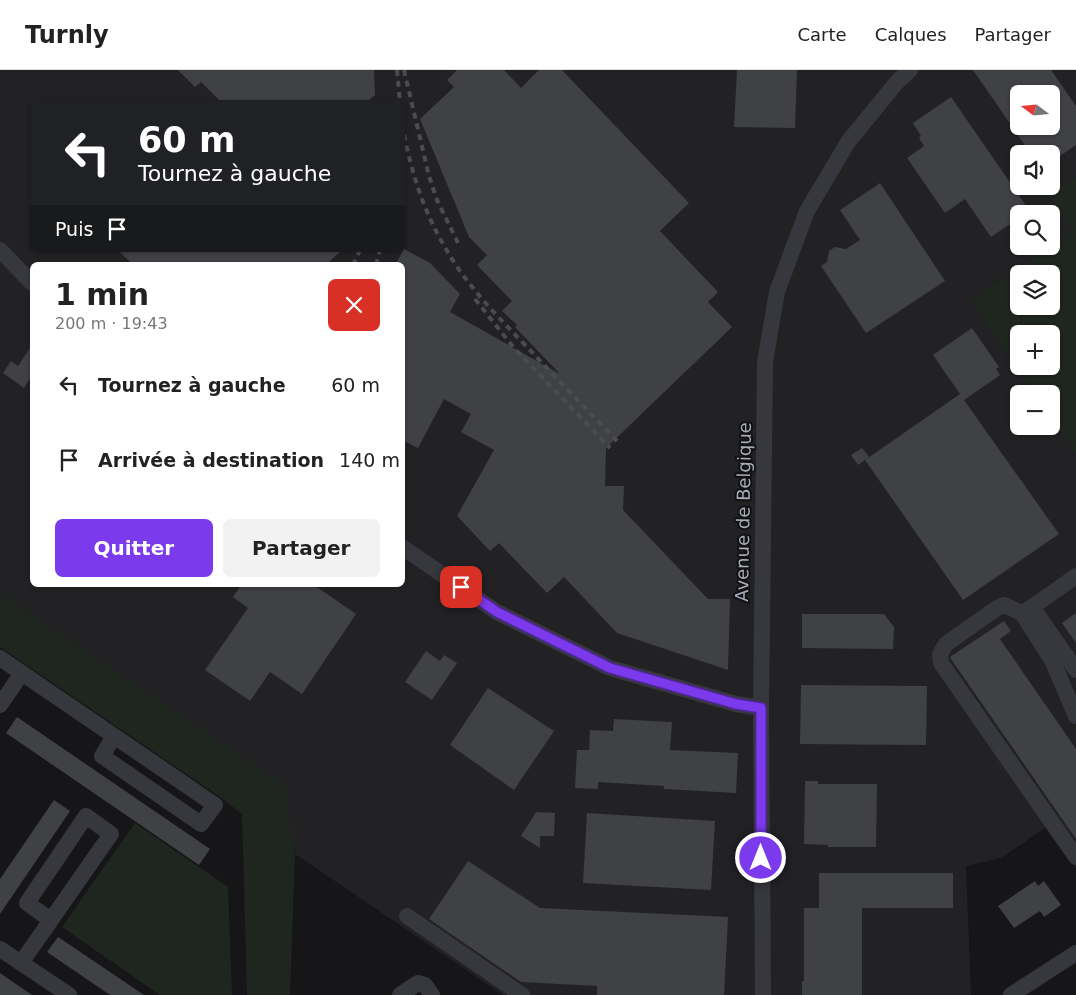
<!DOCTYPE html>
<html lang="fr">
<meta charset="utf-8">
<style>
:root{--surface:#fff;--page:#f2f2f2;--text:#222;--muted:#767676;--line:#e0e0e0;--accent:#7c3aed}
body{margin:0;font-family:"DejaVu Sans",sans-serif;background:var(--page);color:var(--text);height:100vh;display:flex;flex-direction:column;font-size:19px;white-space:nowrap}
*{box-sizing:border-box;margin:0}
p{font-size:16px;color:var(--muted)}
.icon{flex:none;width:28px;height:28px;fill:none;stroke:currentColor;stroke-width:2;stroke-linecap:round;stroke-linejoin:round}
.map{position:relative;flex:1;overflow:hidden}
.side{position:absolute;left:30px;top:192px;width:375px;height:325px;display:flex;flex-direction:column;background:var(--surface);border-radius:8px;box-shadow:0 1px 4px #0004}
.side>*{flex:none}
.banner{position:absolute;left:30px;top:30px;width:375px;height:152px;border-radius:8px;box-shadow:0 1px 4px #0004;background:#202124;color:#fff;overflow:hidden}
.needle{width:32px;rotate:286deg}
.tools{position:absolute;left:1010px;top:15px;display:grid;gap:10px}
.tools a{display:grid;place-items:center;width:50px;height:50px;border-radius:8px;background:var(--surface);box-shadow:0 1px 4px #0004;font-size:25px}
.pin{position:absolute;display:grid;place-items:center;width:42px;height:42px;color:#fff;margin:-21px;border-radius:10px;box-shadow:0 2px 8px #0006}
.me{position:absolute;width:55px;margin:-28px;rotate:0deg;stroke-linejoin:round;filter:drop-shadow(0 0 4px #0008)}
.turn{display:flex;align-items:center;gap:18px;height:105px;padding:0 25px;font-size:22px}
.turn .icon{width:65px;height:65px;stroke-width:2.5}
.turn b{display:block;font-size:35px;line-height:42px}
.then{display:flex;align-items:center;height:48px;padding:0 25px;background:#0003;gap:10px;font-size:19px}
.round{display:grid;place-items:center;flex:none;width:52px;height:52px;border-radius:8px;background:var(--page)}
.head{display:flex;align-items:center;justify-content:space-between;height:85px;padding:0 25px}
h1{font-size:30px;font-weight:700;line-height:38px}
.action{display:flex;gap:10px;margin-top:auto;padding:10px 25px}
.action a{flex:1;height:58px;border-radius:8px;background:var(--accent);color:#fff;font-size:20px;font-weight:700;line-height:58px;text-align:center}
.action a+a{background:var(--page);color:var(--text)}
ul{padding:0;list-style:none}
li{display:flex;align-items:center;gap:15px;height:75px;padding:0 25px}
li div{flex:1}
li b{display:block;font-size:19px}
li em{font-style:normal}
header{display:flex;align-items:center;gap:30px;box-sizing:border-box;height:70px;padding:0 25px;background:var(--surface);border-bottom:1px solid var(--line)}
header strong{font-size:24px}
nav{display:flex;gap:28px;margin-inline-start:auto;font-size:18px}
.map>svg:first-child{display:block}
</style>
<header>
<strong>Turnly</strong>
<nav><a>Carte</a><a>Calques</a><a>Partager</a></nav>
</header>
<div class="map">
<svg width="1076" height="925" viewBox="0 0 1076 925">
<rect width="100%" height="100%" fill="#161618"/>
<path fill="#222225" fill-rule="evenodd" d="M0 0H1076V107L1049 126 1072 163 970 230 1034 324H1019V356H1051V349L1076 385V798L1048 756 1001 788 966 796 971 925H503L295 784 283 715 0 523ZM1019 24H1051V56H1019ZM32 32H402V180H32ZM1019 84H1051V116H1019ZM1019 144H1051V176H1019ZM32 195H402V515H32Z"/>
<g fill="#1e261f" fill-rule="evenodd">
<path d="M1076 107V385L1051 349V324H1034L970 230 1072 163 1048 125ZM1019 204H1051V236H1019ZM1019 264H1051V296H1019Z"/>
<path d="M0 523 284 715 295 784 290 925H247L242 744 220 727 0 577Z"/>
<path d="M135 753 228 817 232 925H160L62 857Z"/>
</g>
<g fill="#404145" fill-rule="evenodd">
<path d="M178 0H374L375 25 367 32H221L201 12 195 17Z"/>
<path d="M457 0H504L521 18 539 0H562L689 133 660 161 718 222 708 232 732 257 606 378 605 416H624L623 440 708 529H730L728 600 617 563 564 507 547 523 499 473 490 481 457 446 494 380 461 362 471 344 444 329 418 378 402 370V195H395L404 179 430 193 460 224 450 242 560 304 515 257 517 255 502 241 512 231 477 195 487 185 469 167 420 49 454 17 447 10Z"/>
<path d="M737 0H797L795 58 734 57Z"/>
<path d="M973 0H1051L1076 36V75L1051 92V84H1031ZM1019 24H1051V56H1019Z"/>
<path d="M951 27 1029 140 1024 144H1019V148L991 167 965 129 945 143 907 88 924 76 919 68 921 66 913 53Z"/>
<path d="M880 113 945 211 866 263 821 196 827 192 829 181 835 177 846 179 860 170 840 140Z"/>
<path d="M118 180H342L326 195H133Z"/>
<path d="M972 258 999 297 996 299 1000 305 964 330 1059 464 963 530 865 390 960 324 933 285Z"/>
<path d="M32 275V305L24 318 3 303 11 291 18 296Z"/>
<path d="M862 378 869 387 858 395 851 385Z"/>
<path d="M241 515H314L356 544 302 624 270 602 250 631 205 600 248 538 233 527Z"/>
<path d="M1076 543V573L1062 553Z"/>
<path d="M802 544H884L894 557 893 579 802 578Z"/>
<path d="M1004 551 1011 561 1000 569 1076 679V769L951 589 950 587Z"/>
<path d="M426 581 440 591 444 585 457 593 432 630 405 612Z"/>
<path d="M801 615 927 616 926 675 800 674Z"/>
<path d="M488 618 554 661 514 720 450 675Z"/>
<path d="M17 647 210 779 199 795 6 663Z"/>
<path d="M614 649 672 652 670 680 738 683 736 723 664 719V716L598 712V719L575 718 577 680H589L590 660 613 661Z"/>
<path d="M805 711H818V714H877L876 777H828V775L804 774Z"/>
<path d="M54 730 70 741 0 844V809Z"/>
<path d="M536 742 555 743 554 766H540V778L521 766Z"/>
<path d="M587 743 715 751 711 820 583 813Z"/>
<path d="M468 791 540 838 728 847 724 925H597V916L521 912 429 849Z"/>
<path d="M819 803H953V838H862V925H802V911H804V838H819Z"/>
<path d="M1035 811 1038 816 1044 811 1061 835 1044 847 1040 841 1014 858 998 836Z"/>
<path d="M58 867 70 875 144 925H110L47 882Z"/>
<path d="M0 903 32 925H0Z"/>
</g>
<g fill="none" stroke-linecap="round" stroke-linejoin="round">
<g stroke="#37383d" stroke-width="16">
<path d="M0 180 32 213"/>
<path d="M402 477 497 542 610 598 736 634 761 638"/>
<path d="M1076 506 1032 537 1076 600"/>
<path d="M1032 537 1022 543 1004 535 997 538 946 574 940 584 941 593 1076 787"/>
<path d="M1022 543 1053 592 1076 646"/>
<path d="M0 588 215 735 201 754 102 686 114 666"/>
<path d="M0 635 22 603"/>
<path d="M407 846 522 925"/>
<path d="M0 879 69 925"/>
<path d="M21 893 111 764 86 746 27 833 51 850"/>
<path d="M400 925 418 913 425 915 432 925"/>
<path d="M763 925 761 638 765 292 777 222 807 141 848 72 897 12 910 0"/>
<path d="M1011 925 1076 883"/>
</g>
<g stroke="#4a4c52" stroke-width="4" stroke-dasharray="6 5" stroke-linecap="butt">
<path d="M397 0 400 32"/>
<path d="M404 0 429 106 437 130 459 175"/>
<path d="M402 54C410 98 423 141 446 179 467 216 498 247 528 278 557 309 587 340 617 371"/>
<path d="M353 195 360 180"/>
<path d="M376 195 380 180"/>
<path d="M475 229 514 278 610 378"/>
</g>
</g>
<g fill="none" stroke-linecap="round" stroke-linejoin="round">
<g stroke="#51269a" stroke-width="12">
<path id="route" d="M461 517 497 542 610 598 736 634 761 638V788"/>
</g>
<use href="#route" stroke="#7c3aed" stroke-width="9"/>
</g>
<g text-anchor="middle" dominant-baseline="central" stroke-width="4" stroke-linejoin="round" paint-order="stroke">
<g font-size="18" fill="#a8adb8" stroke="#111113">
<text transform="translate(743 442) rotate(-89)">Avenue de Belgique</text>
</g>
</g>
</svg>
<div class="tools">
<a><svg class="needle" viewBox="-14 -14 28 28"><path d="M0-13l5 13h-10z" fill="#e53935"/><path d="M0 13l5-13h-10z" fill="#767676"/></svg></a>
<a><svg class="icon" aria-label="sound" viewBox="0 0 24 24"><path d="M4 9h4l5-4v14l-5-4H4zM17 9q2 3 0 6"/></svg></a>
<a><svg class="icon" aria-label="search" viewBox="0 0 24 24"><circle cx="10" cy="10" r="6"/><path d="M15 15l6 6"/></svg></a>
<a><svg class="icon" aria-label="layers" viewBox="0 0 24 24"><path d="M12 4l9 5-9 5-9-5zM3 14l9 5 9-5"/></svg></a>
<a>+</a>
<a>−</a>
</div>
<div class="pin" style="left:461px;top:517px;background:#d93025"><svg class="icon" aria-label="arrive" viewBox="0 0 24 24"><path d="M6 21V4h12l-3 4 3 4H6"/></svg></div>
<svg class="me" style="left:761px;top:788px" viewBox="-20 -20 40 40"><circle r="17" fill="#7c3aed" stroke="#fff" stroke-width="3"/><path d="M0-11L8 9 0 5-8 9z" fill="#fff"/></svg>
<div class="banner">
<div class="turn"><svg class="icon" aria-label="left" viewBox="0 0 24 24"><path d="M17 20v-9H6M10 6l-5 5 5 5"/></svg><div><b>60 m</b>Tournez à gauche</div></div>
<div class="then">Puis<svg class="icon" aria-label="arrive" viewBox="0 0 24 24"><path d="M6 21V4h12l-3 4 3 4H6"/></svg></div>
</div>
<section class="side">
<div class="head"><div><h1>1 min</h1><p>200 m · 19:43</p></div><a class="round" style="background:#d93025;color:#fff"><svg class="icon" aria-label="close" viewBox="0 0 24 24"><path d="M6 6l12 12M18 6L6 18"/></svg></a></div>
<ul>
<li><svg class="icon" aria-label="left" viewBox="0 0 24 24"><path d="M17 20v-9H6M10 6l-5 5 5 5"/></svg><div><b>Tournez à gauche</b></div><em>60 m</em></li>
<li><svg class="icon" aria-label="arrive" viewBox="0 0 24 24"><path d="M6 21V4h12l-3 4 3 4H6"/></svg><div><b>Arrivée à destination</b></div><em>140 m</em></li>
</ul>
<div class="action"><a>Quitter</a><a>Partager</a></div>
</section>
</div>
